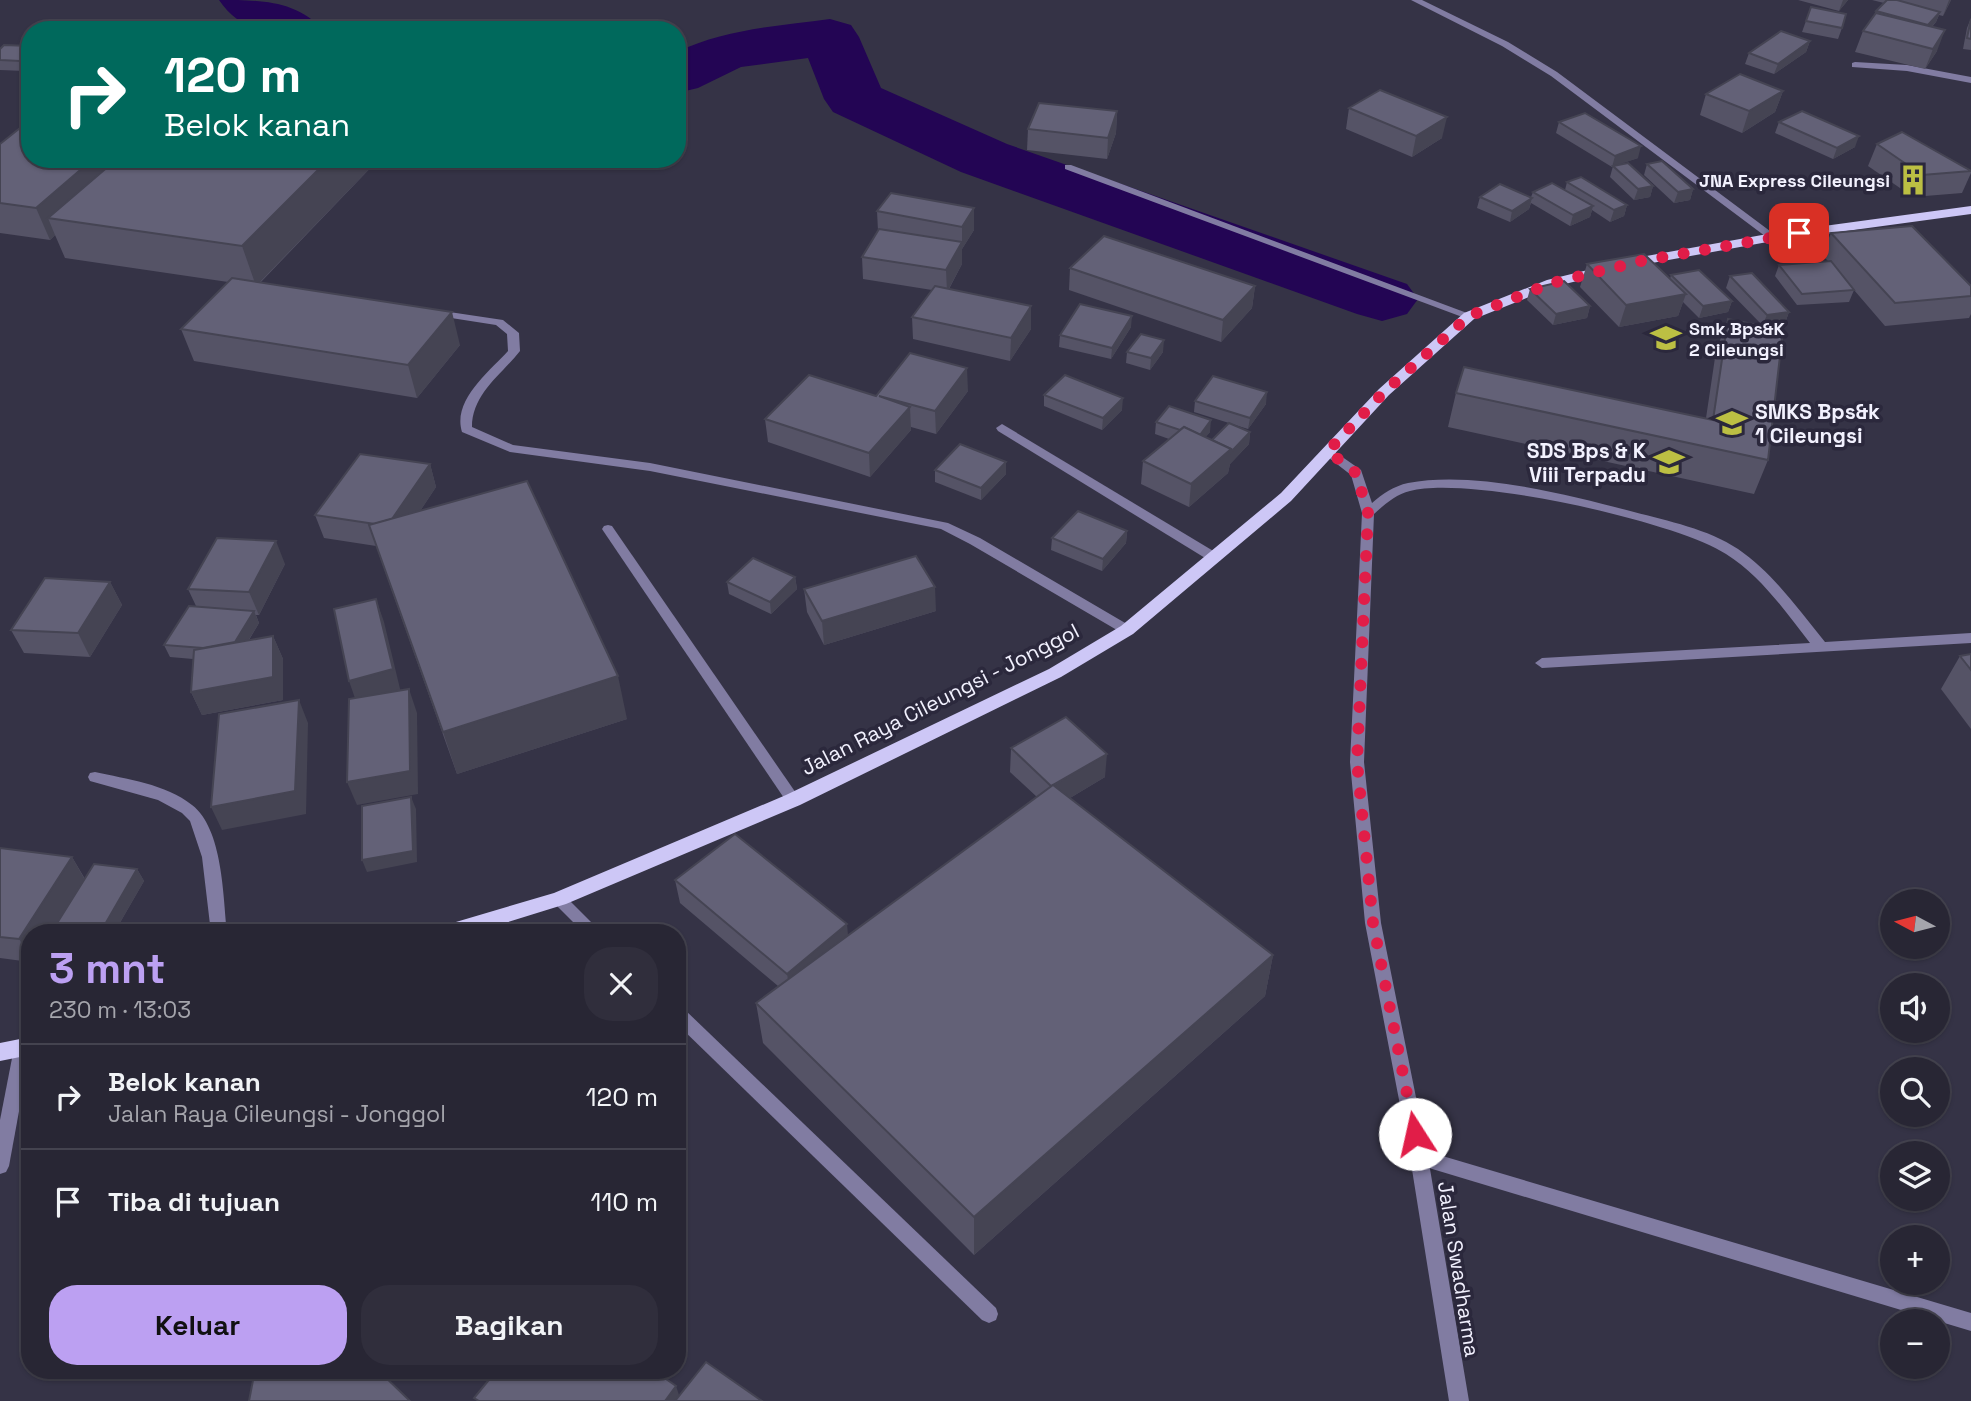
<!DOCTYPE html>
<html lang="id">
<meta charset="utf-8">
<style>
:root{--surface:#282634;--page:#302e3c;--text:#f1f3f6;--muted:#a5a5ac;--line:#44434f;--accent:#bca0f2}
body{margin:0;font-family:"Space Grotesk",sans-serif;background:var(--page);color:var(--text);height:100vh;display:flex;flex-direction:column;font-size:26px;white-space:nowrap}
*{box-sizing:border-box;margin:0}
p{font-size:23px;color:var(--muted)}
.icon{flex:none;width:38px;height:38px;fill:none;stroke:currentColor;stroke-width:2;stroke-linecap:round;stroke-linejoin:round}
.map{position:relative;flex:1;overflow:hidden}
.panel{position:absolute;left:21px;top:924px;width:665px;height:455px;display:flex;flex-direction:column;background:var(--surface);border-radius:28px;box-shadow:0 2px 5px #0004,0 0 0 2px var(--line)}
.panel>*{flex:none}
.hud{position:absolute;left:21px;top:21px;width:665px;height:147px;border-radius:28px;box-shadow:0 2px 5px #0004,0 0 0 2px var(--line);background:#00695c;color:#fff;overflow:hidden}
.needle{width:46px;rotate:277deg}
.controls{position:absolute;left:1880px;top:889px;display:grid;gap:14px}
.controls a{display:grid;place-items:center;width:70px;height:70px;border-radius:50%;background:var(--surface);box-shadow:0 2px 5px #0004,0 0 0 2px var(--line);font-size:35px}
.pin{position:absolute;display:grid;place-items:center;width:60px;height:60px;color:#fff;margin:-30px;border-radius:14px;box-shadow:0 4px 10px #0006}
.me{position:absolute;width:77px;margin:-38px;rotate:350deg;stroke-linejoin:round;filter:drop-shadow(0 0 5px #0008)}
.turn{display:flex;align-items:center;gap:24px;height:147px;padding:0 28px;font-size:32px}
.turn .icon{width:91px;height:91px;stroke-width:2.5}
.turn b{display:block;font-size:49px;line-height:60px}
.round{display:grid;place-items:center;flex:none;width:74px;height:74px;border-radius:28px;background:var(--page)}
.summary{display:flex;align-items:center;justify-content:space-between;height:119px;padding:0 28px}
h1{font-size:42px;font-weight:700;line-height:52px;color:var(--accent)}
.action{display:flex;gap:14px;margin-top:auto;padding:14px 28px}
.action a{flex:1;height:80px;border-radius:28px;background:var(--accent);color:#111;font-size:28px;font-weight:700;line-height:80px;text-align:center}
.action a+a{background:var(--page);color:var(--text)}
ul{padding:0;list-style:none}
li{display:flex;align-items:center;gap:21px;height:105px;padding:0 28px;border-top:2px solid var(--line)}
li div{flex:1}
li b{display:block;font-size:26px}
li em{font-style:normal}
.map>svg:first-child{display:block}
</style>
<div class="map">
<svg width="1971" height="1401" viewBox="0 0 1971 1401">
<rect width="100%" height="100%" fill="#353346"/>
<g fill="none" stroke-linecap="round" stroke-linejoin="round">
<g fill="#230554" fill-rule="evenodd">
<path d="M219 0C260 0 296 0 323 30 282 30 245 39 219 0Z"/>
<path d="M830 19 851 25 859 37 881 88 1007 144 1407 284 1418 299 1407 314 1382 321 1357 314 961 172 833 112 824 99 808 58 741 67 698 88 677 93V52C725 29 778 26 830 19Z"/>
</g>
<g fill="#817ca2" fill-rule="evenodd">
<path d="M1411 0H1422L1508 42 1557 72 1778 237 1777 239H1769L1551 76 1502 46Z"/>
<path d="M436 310 503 320 519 333 520 351C501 375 472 394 472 427L513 445 650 463 948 523 980 538 1132 627 1134 630 1132 633H1122L970 544 941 529 650 471 510 452 462 432C452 400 490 371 508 351L507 334 496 325 432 315 431 313Z"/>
<path d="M608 525 612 526 798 796 800 800 798 804H788L604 532 602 529 604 526Z"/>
<path d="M559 893 564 895 602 933H584L554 903 551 899 554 895Z"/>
<path d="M677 1006 683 1008 996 1308 998 1314 996 1320 989 1323 982 1320 677 1024Z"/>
<path d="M1419 1149 1971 1313V1331L1419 1165 1413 1163 1410 1157 1413 1151Z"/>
</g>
<g fill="#817ca2" fill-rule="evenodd">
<path d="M1855 62 1907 65 1971 77V83L1907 71 1852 67V63Z"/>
<path d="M1065 165H1071L1475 316 1473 318H1465L1065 169Z"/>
<path d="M1002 424 1220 555 1221 558 1220 561H1210L998 431 996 428Z"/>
<path d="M1328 447 1361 470 1372 503C1382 494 1394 486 1408 483 1474 470 1569 495 1634 512 1668 521 1708 529 1738 549 1773 573 1798 609 1825 642L1971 633V643L1542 668 1535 663 1542 658 1810 643C1785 611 1761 576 1726 554 1675 521 1468 475 1410 491 1396 494 1384 505 1374 514L1364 762 1381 923 1428 1157 1469 1401H1449L1410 1157 1365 923 1350 762 1362 513 1351 475 1324 454 1322 451Z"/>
<path d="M95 772C126 779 166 784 192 805 223 829 223 896 227 933H211L202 857 190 821 182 813 158 800 90 781 88 777 90 773Z"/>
<path d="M22 1041 28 1043 30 1051 9 1166 6 1172 0 1174V1120L14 1048 16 1043Z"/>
</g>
<g fill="#cdc7f6" fill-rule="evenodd">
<path d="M1971 206V214L1773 241 1641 265 1557 286 1474 319 1389 395 1291 501 1133 634 1061 677 800 805 566 904 473 933H436L439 927 554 893 786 795 1049 669 1121 626 1281 493 1379 389 1464 313 1547 280 1641 257 1773 233Z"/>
<path d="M30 1037V1055L0 1061V1043Z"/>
</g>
</g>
<g fill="#555366">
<path d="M1798 0H1848L1839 11Z"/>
<path d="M1872 0H1951L1943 16 1939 15 1936 22 1932 27 1937 51 1925 69 1855 52 1863 31 1874 16 1876 11 1884 3Z"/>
<path d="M1811 7 1842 28 1838 39 1802 32Z"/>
<path d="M1971 18V50L1963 49 1967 28Z"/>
<path d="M1810 41 1806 52 1774 74 1745 64 1749 53Z"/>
<path d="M30 46 25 71 0 70V49Z"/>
<path d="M1783 91 1775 112 1742 133 1700 115 1706 94Z"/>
<path d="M1349 108 1442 138 1412 157 1346 129Z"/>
<path d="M1117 111 1116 133 1107 159 1027 150 1028 129Z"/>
<path d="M1559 122 1638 158 1616 165 1653 186 1650 197 1634 200 1610 177 1613 166 1612 167 1556 133Z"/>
<path d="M1779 122 1855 147 1833 159 1775 133Z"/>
<path d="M0 144 30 159H379L260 283 460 345 417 398 194 361 181 329 228 282 65 258 55 235 50 240 0 233Z"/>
<path d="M1877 144 1971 171V173L1962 193 1913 197 1868 166Z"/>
<path d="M1647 164 1693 189 1690 200 1674 203 1644 175Z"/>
<path d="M1567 182 1627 205 1624 216 1610 222 1592 210 1590 217 1570 226 1531 203 1529 209 1510 222 1477 208 1480 197H1531L1533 192 1565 190Z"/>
<path d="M974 208V230L962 249V264L949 289 1031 329 1010 361 913 339 912 317 932 290 863 279 862 257 878 231 877 211Z"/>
<path d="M1831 233 1971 286V314L1969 318 1885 326 1854 290 1849 302 1797 305 1775 276 1779 265 1828 261 1822 255Z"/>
<path d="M1587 264 1670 279 1671 275 1732 301 1728 312 1699 318 1683 302 1678 316 1619 327 1580 287Z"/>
<path d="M1070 268 1255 286 1252 308 1221 342 1069 290Z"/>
<path d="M1730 276 1789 312 1785 323 1765 326 1768 460 1754 494 1448 427 1456 393 1706 418 1716 351 1728 319 1762 325 1726 288Z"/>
<path d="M1530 289 1590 306 1587 318 1553 325 1527 300Z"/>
<path d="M1131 327 1111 359 1059 347 1060 335Z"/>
<path d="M1127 352H1163L1150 370 1126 363Z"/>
<path d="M968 391 936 434 911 427V430L870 477 768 442 765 419 876 396Z"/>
<path d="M1044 395 1122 410 1102 430 1044 406Z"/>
<path d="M1195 401 1266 404 1248 429 1194 412Z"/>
<path d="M1156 422 1210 432 1205 437 1212 440 1250 432 1249 444 1230 464 1228 473 1189 507 1141 484 1143 461 1169 439 1155 434Z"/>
<path d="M430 464 436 487 420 511 627 719 457 774 376 546 324 538 315 515Z"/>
<path d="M935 470 1006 474 981 500 935 482Z"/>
<path d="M1127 531 1126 543 1102 571 1051 550 1052 538Z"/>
<path d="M285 564 259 615H256L259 623 249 640 273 636 283 659V700L202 715 191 692 193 659 170 657 164 645 196 606 188 589Z"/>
<path d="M795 577 797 589 771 614 729 594 727 582Z"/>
<path d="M110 582 122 605 90 657 24 653 11 630Z"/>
<path d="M804 589 936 611 824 645 807 612Z"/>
<path d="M1971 654V729L1941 689 1960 656Z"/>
<path d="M1011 748 1105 777 1070 798 1273 955 1265 996 974 1255 763 1043 756 1003 778 986 680 903 675 880 848 935 1037 797 1010 772Z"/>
<path d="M0 848 72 857 85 879 137 869 144 881 114 933H57L55 929 52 933H30V962L0 958Z"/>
</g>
<g fill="#454453">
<path d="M1843 0H1848L1839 11Z"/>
<path d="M1949 0H1951L1943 16Z"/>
<path d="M1940 12 1936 22 1923 36 1928 25Z"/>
<path d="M1945 30 1937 51 1925 69 1933 49Z"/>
<path d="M1810 41 1806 52 1774 74 1778 64Z"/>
<path d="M30 51V66L25 71 20 61Z"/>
<path d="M1783 91 1775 112 1742 133 1749 111Z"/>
<path d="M1117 111 1116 133 1107 159 1108 138Z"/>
<path d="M1447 117 1442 138 1412 157 1416 136Z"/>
<path d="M1859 136 1855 147 1833 159 1837 148Z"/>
<path d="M1641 146 1638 158 1612 167 1615 156Z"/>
<path d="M93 159H142L48 218 55 235 50 240 36 208Z"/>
<path d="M329 159H379L256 286 242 246Z"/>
<path d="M1653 186 1650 197 1634 200 1638 189Z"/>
<path d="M1693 189 1690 200 1674 203 1678 192Z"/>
<path d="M1532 198 1529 209 1510 222 1512 211Z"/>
<path d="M1627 205 1624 216 1610 222 1614 210Z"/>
<path d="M1593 206 1590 217 1570 226 1573 215Z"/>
<path d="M974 208V230L962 249V264L947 292 946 270 962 242V227Z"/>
<path d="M1255 286 1252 308 1221 342 1223 320Z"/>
<path d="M1686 294 1678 316 1619 327 1626 305Z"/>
<path d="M1732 301 1728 312 1699 318 1703 306Z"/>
<path d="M1031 306V329L1010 361 1011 338Z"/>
<path d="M1590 306 1587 318 1553 325 1556 314Z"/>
<path d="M452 312 460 345 417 398 408 365Z"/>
<path d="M1789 312 1785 323 1762 326 1767 315Z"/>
<path d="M1132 316 1131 327 1111 359 1112 348Z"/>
<path d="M1164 340 1163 352 1150 370 1151 358Z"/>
<path d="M967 368 968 391 936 434 935 411Z"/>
<path d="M1267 392 1266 404 1248 429 1250 418Z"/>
<path d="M1123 398 1122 410 1102 430 1103 418Z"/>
<path d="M910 407 911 430 870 477 869 453Z"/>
<path d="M1211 420 1210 432 1197 448 1198 436Z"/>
<path d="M1250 432 1249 444 1230 464 1228 473 1189 507 1191 484Z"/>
<path d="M1006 462V474L981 500V488Z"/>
<path d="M430 464 436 487 395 549 388 525Z"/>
<path d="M1127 531 1126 543 1102 571 1103 559Z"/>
<path d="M276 541 285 564 259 615 249 592Z"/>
<path d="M795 577 797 589 771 614 770 602Z"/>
<path d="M110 582 122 605 90 657 78 633Z"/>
<path d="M935 587 936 611 824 645 822 621Z"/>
<path d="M376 599 384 622 401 693 357 704 349 681Z"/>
<path d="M254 611 259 623 235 662 230 650Z"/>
<path d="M273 636 283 659V700L202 715 191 692Z"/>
<path d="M618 676 627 719 457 774 443 732Z"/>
<path d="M409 689 417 713 418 794 357 805 347 782Z"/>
<path d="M299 700 308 723 306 814 222 830 211 807Z"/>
<path d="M1107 754 1105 777 1050 810 1051 787Z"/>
<path d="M411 797 416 809 417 862 367 872 362 860Z"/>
<path d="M72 857 85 880 52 933H30V956L19 939Z"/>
<path d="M137 869 144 881 114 933H100Z"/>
<path d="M847 924 849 947 791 997 787 974Z"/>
<path d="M1273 955 1265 996 974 1255V1217Z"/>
<path d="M676 1386 681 1401H665Z"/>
</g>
<g fill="#636177" stroke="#454453" stroke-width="2">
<path d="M1887 0H1897L1940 12 1928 25 1876 11Z"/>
<path d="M1811 7 1846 14 1842 28 1806 21Z"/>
<path d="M1876 13 1945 30 1933 49 1863 31Z"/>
<path d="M1971 19V39L1967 38Z"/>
<path d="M1781 31 1810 41 1778 64 1749 53Z"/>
<path d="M4 45 30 46V51L20 61 0 60V49Z"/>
<path d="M1740 74 1783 91 1749 111 1706 94Z"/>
<path d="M1380 90 1447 117 1416 136 1349 108Z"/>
<path d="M1039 103 1117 111 1108 138 1028 129Z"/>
<path d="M1802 111 1859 136 1837 148 1779 122Z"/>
<path d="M1585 113 1641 146 1615 156 1559 122Z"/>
<path d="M30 120V159H93L36 208 0 203V144Z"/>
<path d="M1902 132 1971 171 1922 175 1877 144Z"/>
<path d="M117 159H329L242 246 48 218Z"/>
<path d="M1662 161 1693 189 1678 192 1647 164Z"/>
<path d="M1628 163 1653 186 1638 189 1613 166Z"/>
<path d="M1581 177 1627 205 1614 210 1567 182Z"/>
<path d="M1552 183 1593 206 1573 215 1533 192Z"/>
<path d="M1500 184 1532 198 1512 211 1480 197Z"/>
<path d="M891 193 974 208 962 227 877 211Z"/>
<path d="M1912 226 1971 286V296L1895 303 1831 233Z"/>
<path d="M879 229 962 242 946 270 862 257Z"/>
<path d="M1104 236 1255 286 1223 320 1070 268Z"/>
<path d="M1644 254 1686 294 1626 305 1587 264Z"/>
<path d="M1831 261 1854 290 1802 294 1779 265Z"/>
<path d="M1699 270 1732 301 1703 306 1671 275Z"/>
<path d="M1752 273 1789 312 1767 315 1730 276Z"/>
<path d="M232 278 452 312 408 365 181 329Z"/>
<path d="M1564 281 1590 306 1556 314 1530 289Z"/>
<path d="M935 286 1031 306 1011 338 912 317Z"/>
<path d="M1080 304 1132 316 1112 348 1060 335Z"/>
<path d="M1728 319 1783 330 1768 460 1456 393 1464 367 1713 420Z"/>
<path d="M1141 334 1164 340 1151 358 1127 352Z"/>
<path d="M910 353 967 368 935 411 879 396 910 407 869 453 765 419 809 375 876 396Z"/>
<path d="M1065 375 1123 398 1103 418 1044 395Z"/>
<path d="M1213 376 1267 392 1250 418 1195 401Z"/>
<path d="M1169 406 1211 420 1200 435 1184 427 1180 430 1156 422Z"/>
<path d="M1229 423 1250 432 1231 452V449L1212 440Z"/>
<path d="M1184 427 1231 449 1191 484 1143 461Z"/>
<path d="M960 444 1006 462 981 488 935 470Z"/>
<path d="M360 454 430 464 392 519 375 524 315 515Z"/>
<path d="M527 481 618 676 443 732 369 525Z"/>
<path d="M1078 511 1127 531 1103 559 1052 538Z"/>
<path d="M217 538 276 541 249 592 188 589Z"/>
<path d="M916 556 935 587 822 621 804 589Z"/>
<path d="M753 558 795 577 770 602 727 582Z"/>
<path d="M45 578 110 582 78 633 11 630Z"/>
<path d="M376 599 393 669 349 681 334 609Z"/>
<path d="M189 606 254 611 235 642 203 648 164 645Z"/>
<path d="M273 636V677L191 692 194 650Z"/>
<path d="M1971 654V670L1960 656Z"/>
<path d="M409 689 410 771 347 782 349 699Z"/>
<path d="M299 700 295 791 211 807 219 714Z"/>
<path d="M1066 717 1107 754 1051 786 1011 748Z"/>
<path d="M1053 785 1273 955 974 1217 756 1003Z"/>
<path d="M411 797 413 851 362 860V806Z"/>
<path d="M735 834 847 924 787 974 675 880Z"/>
<path d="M0 848 72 857 19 939 0 937Z"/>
<path d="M94 864 137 869 100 933H91L54 928Z"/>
<path d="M706 1362 762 1401H675Z"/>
<path d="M255 1370H378L410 1401H249Z"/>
<path d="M497 1370H653L676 1386 665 1401H479L474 1398Z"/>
</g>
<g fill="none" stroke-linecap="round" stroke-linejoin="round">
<path stroke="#e11d48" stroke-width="12" stroke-dasharray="0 21.6" d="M1415 1134 1373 923 1357 762 1368 513 1356 473 1328 451 1384 392 1469 316 1552 283 1641 261 1799 233"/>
</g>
<defs>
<g id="building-bare" transform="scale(2.415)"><path d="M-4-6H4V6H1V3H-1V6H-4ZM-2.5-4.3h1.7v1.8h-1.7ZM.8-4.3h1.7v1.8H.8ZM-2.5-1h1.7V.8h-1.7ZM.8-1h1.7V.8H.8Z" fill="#bcbf43" stroke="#2b283c" stroke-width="2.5" paint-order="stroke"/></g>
<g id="school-bare" transform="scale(2.415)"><path d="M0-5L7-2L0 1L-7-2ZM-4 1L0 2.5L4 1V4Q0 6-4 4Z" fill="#bcbf43" stroke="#2b283c" stroke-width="2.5" paint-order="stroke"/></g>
</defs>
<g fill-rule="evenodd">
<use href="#building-bare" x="1913" y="180"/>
<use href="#school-bare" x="1666" y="338"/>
<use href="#school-bare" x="1732" y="423"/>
<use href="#school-bare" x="1669" y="462"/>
</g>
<g text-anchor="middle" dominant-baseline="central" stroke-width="7" stroke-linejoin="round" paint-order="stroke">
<g font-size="18" font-weight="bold" fill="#f2f1fe" stroke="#2b283c" text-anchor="end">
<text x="1890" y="180">JNA Express Cileungsi</text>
<text x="1689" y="328" text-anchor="start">Smk Bps&amp;K<tspan x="1689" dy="21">2 Cileungsi</tspan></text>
</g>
<g font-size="21" font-weight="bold" fill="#f2f1fe" stroke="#2b283c" text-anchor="start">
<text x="1755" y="411">SMKS Bps&amp;k<tspan x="1755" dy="24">1 Cileungsi</tspan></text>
<text x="1646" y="450" text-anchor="end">SDS Bps &amp; K<tspan x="1646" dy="24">Viii Terpadu</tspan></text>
</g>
<g font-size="21" fill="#f2f1fe" stroke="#2b283c">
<text transform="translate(940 699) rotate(-27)">Jalan Raya Cileungsi - Jonggol</text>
<text transform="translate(1459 1269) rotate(81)">Jalan Swadharma</text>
</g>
</g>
</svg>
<div class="controls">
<a><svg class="needle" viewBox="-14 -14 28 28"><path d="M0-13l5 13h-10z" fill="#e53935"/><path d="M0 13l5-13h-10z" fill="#a5a5ac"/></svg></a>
<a><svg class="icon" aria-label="sound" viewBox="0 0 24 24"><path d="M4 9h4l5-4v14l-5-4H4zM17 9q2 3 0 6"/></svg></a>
<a><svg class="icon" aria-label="search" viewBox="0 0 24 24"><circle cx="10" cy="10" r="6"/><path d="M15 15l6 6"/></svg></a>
<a><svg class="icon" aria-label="layers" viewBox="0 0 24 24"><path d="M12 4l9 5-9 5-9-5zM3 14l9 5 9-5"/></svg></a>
<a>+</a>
<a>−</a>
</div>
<div class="pin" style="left:1799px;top:233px;background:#d93025"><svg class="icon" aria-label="arrive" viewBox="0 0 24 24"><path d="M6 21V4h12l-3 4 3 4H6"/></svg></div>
<svg class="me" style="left:1415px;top:1134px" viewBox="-20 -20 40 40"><circle r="19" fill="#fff"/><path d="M0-13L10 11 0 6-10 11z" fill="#e11d48"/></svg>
<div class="hud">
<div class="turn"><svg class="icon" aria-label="right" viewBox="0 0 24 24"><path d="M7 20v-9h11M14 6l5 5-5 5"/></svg><div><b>120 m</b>Belok kanan</div></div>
</div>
<section class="panel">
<div class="summary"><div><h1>3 mnt</h1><p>230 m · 13:03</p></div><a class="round"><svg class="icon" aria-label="close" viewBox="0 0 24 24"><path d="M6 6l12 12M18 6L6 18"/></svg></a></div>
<ul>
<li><svg class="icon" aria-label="right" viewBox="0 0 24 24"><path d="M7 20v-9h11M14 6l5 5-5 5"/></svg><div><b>Belok kanan</b><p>Jalan Raya Cileungsi - Jonggol</p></div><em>120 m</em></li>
<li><svg class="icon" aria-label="arrive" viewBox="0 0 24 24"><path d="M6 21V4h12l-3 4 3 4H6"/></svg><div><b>Tiba di tujuan</b></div><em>110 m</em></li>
</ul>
<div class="action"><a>Keluar</a><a>Bagikan</a></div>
</section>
</div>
